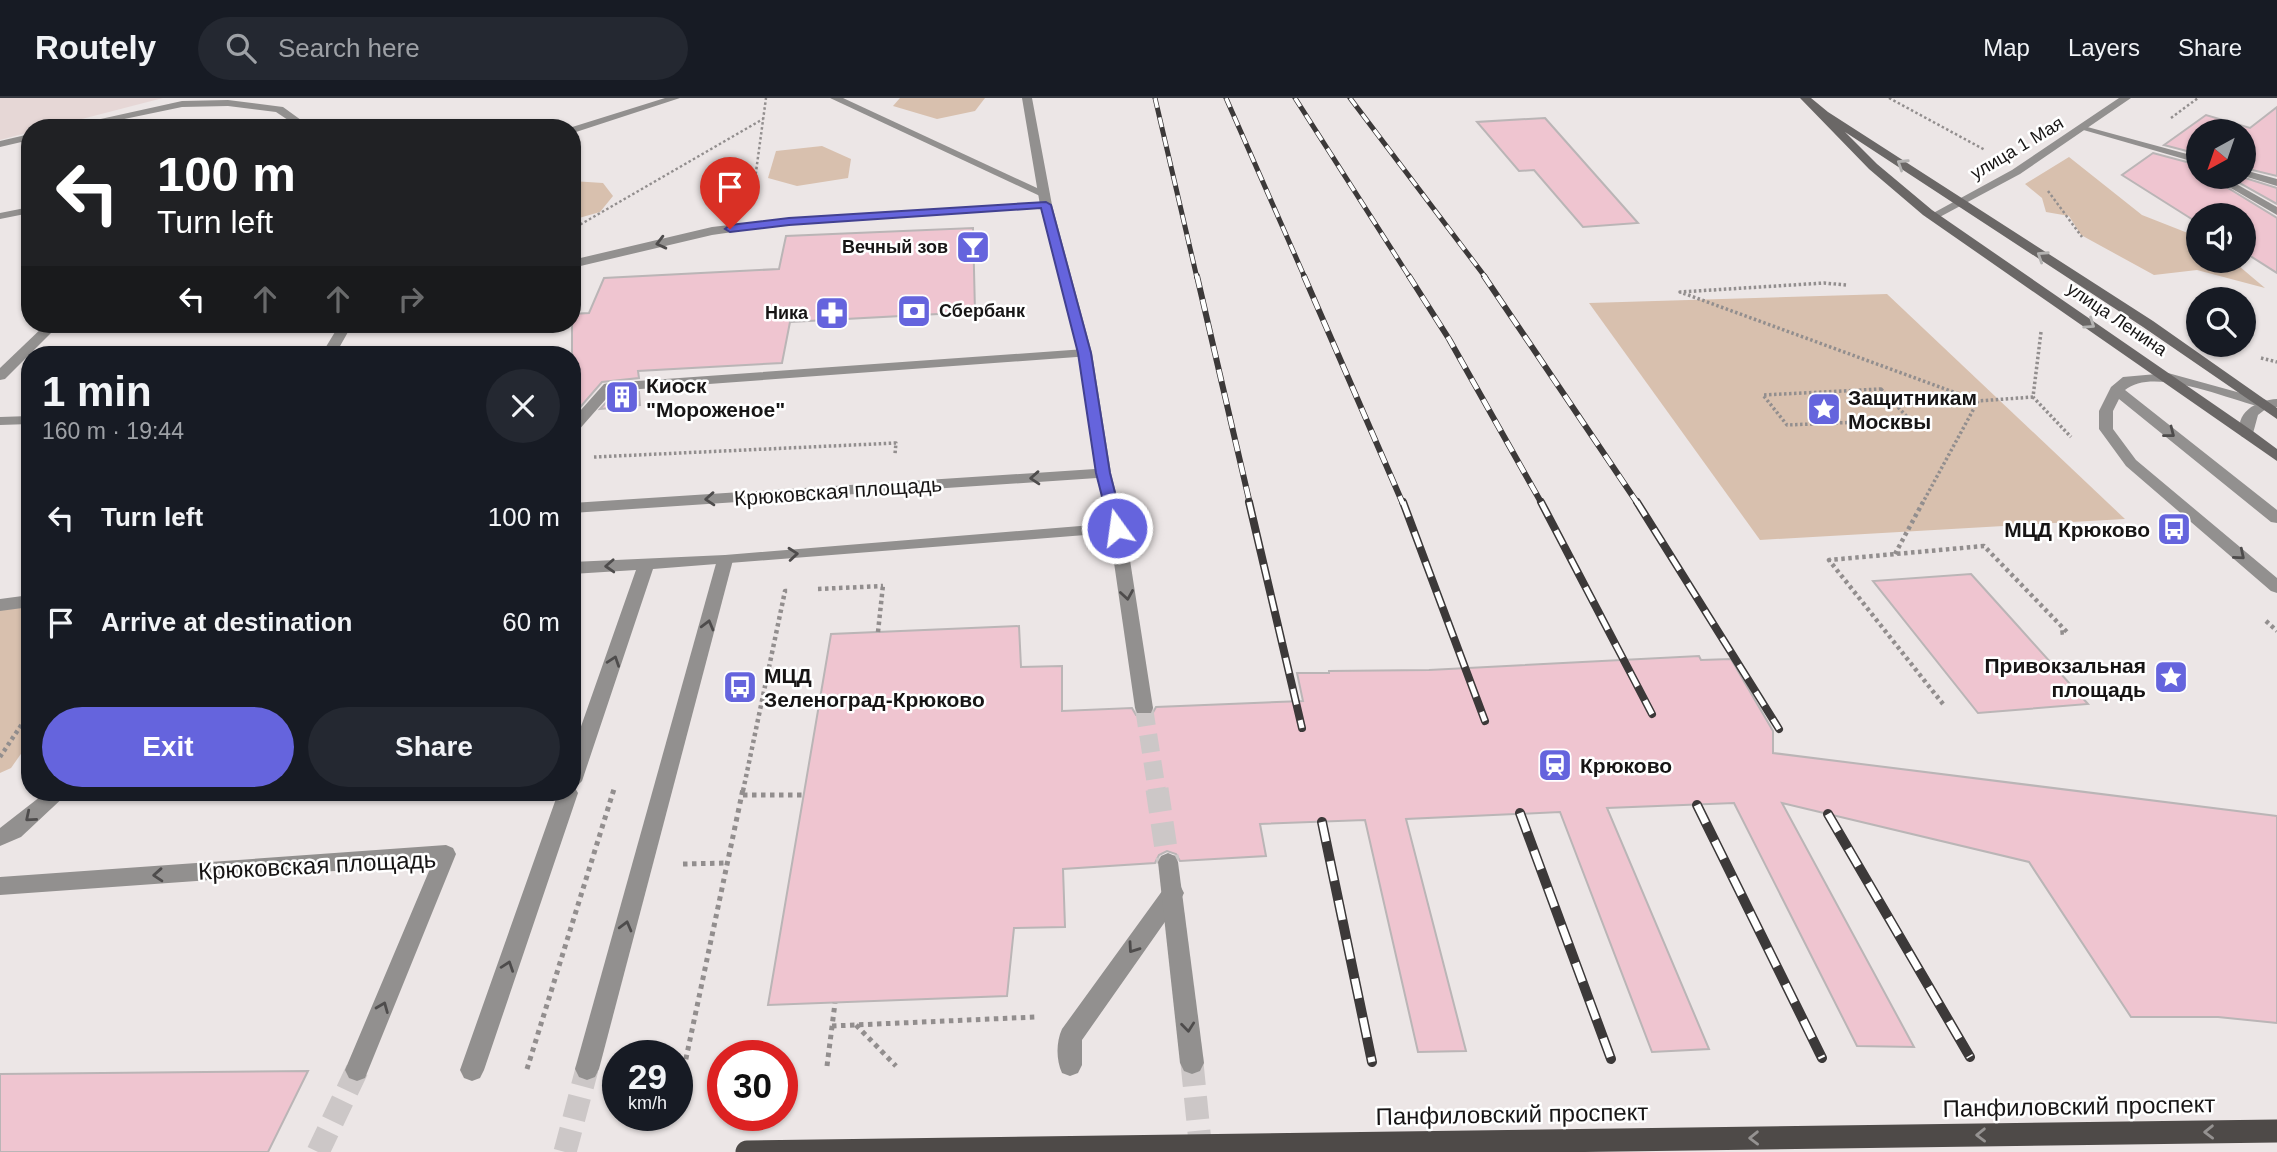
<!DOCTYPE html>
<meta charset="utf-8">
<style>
:root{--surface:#171b24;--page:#242831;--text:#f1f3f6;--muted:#9ea1a6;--line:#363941;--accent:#6564dd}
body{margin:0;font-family:Arial,sans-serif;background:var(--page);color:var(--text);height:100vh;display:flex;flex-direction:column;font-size:26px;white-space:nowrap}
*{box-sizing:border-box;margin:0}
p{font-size:23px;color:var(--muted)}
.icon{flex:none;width:38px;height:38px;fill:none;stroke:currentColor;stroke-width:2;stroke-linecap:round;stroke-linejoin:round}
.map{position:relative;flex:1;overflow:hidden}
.drawer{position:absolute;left:21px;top:248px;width:560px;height:455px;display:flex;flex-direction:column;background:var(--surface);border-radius:28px;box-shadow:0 2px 5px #0004}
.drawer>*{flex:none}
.top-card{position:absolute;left:21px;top:21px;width:560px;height:214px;border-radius:28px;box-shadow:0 2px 5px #0004;background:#202124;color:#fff;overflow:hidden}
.needle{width:46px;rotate:220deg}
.buttons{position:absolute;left:2186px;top:21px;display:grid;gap:14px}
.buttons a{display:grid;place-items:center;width:70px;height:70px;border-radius:50%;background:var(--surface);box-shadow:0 2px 5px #0004;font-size:35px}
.speed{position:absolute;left:602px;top:942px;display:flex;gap:14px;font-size:35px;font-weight:700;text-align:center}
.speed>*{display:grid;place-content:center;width:91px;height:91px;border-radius:50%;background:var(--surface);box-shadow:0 2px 5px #0004;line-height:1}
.speed small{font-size:18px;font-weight:400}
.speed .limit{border:10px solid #d22;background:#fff;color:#111}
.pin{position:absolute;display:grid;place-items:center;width:60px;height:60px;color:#fff;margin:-72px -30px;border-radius:50% 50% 50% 0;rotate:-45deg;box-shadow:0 0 7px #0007}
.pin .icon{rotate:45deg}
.me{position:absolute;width:77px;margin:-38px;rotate:346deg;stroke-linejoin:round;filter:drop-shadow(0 0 5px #0008)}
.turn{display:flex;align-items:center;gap:24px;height:147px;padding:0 21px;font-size:32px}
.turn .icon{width:91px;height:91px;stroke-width:2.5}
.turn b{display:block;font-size:49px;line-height:60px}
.lanes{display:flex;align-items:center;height:66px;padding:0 21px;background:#0003;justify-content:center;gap:35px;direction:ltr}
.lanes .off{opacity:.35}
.round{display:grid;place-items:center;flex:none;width:74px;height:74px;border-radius:37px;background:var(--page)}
.headline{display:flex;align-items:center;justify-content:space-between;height:119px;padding:0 21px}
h1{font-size:42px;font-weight:700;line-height:52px}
.button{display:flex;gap:14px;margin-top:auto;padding:14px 21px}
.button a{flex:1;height:80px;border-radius:42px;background:var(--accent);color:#fff;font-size:28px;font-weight:700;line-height:80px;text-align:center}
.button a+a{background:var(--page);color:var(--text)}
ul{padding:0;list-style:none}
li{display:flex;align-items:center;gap:21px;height:105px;padding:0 21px}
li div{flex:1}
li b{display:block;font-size:26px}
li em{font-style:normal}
header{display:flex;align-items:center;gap:42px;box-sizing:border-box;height:98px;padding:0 35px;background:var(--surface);border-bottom:2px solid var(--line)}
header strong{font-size:33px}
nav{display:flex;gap:38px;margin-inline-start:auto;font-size:24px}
.search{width:490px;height:63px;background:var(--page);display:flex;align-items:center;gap:18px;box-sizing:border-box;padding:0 24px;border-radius:38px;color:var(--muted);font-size:26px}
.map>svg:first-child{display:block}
</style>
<header>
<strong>Routely</strong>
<div class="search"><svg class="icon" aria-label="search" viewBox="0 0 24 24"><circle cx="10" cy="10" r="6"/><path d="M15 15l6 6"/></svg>Search here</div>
<nav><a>Map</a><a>Layers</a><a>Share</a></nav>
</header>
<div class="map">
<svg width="2277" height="1054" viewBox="0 0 2277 1054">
<rect width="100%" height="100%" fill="#ece6e6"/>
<path fill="#e6d7d6" d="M0 0H163L47 30H30V34L0 42Z"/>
<g fill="#d8c0ae">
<path d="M900 0H985L975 13 937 21 893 8Z"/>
<path d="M822 48 851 61 848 80 797 88 768 80 776 53Z"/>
<path d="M2069 59 2142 117 2198 139V163H2233L2265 190 2197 172 2154 177 2081 137 2069 118 2046 114 2042 100 2025 86Z"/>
<path d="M572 83 603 85 613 98 600 114 572 122Z"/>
<path d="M1887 196 2125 421 1760 442 1589 205Z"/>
<path d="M30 505V643L11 670 0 675V512Z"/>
</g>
<g fill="#efc5d0" stroke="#bab5b6" stroke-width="2">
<path d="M2277 9V78L2244 70V33H2198V56L2164 47 2206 17 2250 30Z"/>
<path d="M1545 20 1638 125 1583 129 1534 72 1519 73 1477 24Z"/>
<path d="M2153 55 2198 67V79H2210L2277 120V175L2244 154V117H2198V125L2122 77Z"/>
<path d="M2229 79H2242L2277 90V106Z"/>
<path d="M973 130 975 214 790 224 782 265 638 273 639 280 602 284 576 314H572V216L589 215 604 180 779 171 786 138Z"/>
<path d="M639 294 640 307 600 311 614 296Z"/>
<path d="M1971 476 2017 527 2088 606 1978 615 1873 483Z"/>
<path d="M1019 528 1021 569 1062 568V613L1132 610 1136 617 1151 618 1156 609 1303 603 1297 575H1329V573L1429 572 1699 558 1701 562 1731 561 1773 633V655L2277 718V925L2218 919H2131L2029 764 1782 705 1914 949 1857 948 1734 705 1607 710 1709 951 1652 954 1560 714 1406 721 1466 953 1418 954 1365 722 1260 726 1266 758 1180 763 1176 756 1167 753 1159 757 1155 765 1063 771 1065 829 1014 830 1007 898 768 907 831 536Z"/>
<path d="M308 973 268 1054H0V976Z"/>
</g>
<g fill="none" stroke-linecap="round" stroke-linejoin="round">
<path stroke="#ccc7c7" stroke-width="18" stroke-dasharray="18 9" stroke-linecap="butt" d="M1144 610 1157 693"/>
<g stroke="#ccc7c7" stroke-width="23" stroke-dasharray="23 11" stroke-linecap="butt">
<path d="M1157 691 1168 764"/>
<path d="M1192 965 1201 1054"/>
<path d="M318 1054 357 972"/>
<path d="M565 1054 587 971"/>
</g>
<g stroke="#928e8e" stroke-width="2.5" stroke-dasharray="2.5 2.5" stroke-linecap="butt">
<path d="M1889 0 1985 52"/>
<path d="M2171 20 2198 0"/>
<path d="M2048 93 2082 139"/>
<path d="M753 96 766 0"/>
<path d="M576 129 763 21"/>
</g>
<g stroke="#928e8e" stroke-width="3.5" stroke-dasharray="2.5 2.5" stroke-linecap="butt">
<path d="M1846 187 1824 185 1680 194 1978 303"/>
<path d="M2041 234 2033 299 2071 339"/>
<path d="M2261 260 2277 264"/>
<path d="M1881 291 1910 322 1787 327 1763 297Z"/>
<path d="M1896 307 1973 303"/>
<path d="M594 359 896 345 895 356"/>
<path d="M1922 406 1978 303 2033 299"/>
</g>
<g stroke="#928e8e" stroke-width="4.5" stroke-dasharray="3.5 3.5" stroke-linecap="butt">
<path d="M1895 456 1923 404"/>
<path d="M818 491 883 488"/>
<path d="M2266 523 2277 533"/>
<path d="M878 534 883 487"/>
<path d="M1943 606 1829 462 1984 448 2067 534 2057 535"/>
<path d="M0 659 30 614"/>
<path d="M743 693 785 493H788"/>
</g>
<g stroke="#928e8e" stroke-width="5" stroke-dasharray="4.5 4.5" stroke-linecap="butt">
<path d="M743 697H804"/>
<path d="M683 766 727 765"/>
<path d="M856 927 896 968"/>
<path d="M832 928 1036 919"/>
<path d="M827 968 835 905"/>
<path d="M684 970 743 691"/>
<path d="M527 971 614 691"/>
</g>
<g fill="#92908f" fill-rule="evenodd">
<path d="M665 0H680L576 34 572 35V30H569Z"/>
<path d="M830 0H843L1050 96 1040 98Z"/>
<path d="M228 2 283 9 312 30H300L276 14 228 8 182 9 81 30H60L182 3Z"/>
<path d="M2080 27 2198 59V65L2080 31Z"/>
<path d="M30 36V42L0 49V43Z"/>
<path d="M2244 72 2277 81V88L2244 78Z"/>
<path d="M2212 79H2224L2277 109V117Z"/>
<path d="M1046 104 1050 105V109L789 126 712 137 572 170V162L712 129 789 120Z"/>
<path d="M30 109V115L0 121V115Z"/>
<path d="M46 226H60L5 281 0 282V270Z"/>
<path d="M344 226H359L348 234 335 257H321L338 229Z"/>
<path d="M1085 251 1092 255 1090 258 613 293 577 334 572 335V322L604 286 609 285Z"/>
<path d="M2168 275 2266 302 2268 305 2261 309C2228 301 2153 268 2125 292L2277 412V425L2271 424 2119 301 2113 313V331L2136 362 2277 480V495L2271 493 2126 368 2099 331V313L2111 289 2123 279Z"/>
<path d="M30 318V326L0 327V319Z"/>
<path d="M1117 425 1123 426 1125 430 1123 434 653 471 582 683 575 690 578 695 484 972 480 980 472 983 464 980 460 972 558 695H572V654L636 472 572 476V464L725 457Z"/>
<path d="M30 497V509L0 513V501Z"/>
<path d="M1173 786 1181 789 1184 795 1181 801 1082 942V967L1078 975 1070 978 1062 975C1056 962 1056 944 1062 931L1165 789Z"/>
</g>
<g fill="#92908f" fill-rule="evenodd">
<path d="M1022 0H1032L1052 107 1092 255 1111 375 1125 430 1153 610 1151 615H1137L1135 610 1109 430 1097 380 572 415V405L1095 371 1078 255 1040 107Z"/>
<path d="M2119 0H2131L2020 76 1936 121 1926 119 2012 72Z"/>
<path d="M725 457 733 462 599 971 595 979 587 982 579 979 575 971 717 462Z"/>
<path d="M45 695H68L21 739 0 748V730Z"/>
<path d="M446 747 453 750 456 756 365 980 357 983 349 980 345 972 432 766 0 797V779Z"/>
<path d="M1168 755 1175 758 1178 764 1204 965 1200 973 1192 976 1184 973 1180 965 1158 764 1161 758Z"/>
</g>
<path fill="#92908f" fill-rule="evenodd" d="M2277 301V309L2267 310 2258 317 2252 339H2242C2232 315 2257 302 2277 301Z"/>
<path fill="#6a6766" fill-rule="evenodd" d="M1800 0H1811L1828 14 2153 223 2277 310V321L2143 229 1845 34 1877 66 1932 112 2254 334 2277 351V363L1923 117 1869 71Z"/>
<g stroke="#3c3939" stroke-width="5">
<g id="rail-far3">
<path d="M1155 0 1197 180"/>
<path d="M1226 0 1305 180"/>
<path d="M1295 0 1410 180"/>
<path d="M1350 0 1486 180"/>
</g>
</g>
<g stroke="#3c3939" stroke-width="6">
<g id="rail-far2">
<path d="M1197 178 1250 406"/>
<path d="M1304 178 1403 406"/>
<path d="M1409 178 1449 241 1542 406"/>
<path d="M1484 178 1638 406"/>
</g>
</g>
<g stroke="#3c3939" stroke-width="8">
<g id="rail-far1">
<path d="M1249 404 1302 630"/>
<path d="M1403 404 1485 623"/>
<path d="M1541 404 1652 616"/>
<path d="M1637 404 1779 631"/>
</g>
</g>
<g stroke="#3c3939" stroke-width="10">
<g id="rail">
<path d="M1697 707 1822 960"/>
<path d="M1520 715 1611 961"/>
<path d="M1828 716 1970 959"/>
<path d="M1322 724 1372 964"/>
</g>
</g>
<use href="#rail-far3" stroke="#fff" stroke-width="3.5" stroke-dasharray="10" stroke-linecap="butt"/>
<use href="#rail-far2" stroke="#fff" stroke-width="4.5" stroke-dasharray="12" stroke-linecap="butt"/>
<use href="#rail-far1" stroke="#fff" stroke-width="5" stroke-dasharray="16" stroke-linecap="butt"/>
<use href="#rail" stroke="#fff" stroke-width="7" stroke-dasharray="20" stroke-linecap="butt"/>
<path stroke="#4e4a48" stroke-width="23" d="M747 1054 2277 1033"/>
</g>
<defs><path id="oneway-chevron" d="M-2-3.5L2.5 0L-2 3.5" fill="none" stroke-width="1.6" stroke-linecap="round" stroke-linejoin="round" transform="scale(1.75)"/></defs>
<g stroke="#b4b3b2">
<use href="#oneway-chevron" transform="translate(1902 66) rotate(-147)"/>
<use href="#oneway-chevron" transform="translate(2042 158) rotate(-147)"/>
<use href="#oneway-chevron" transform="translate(2090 226) rotate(34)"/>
</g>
<g stroke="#4e4c4c">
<use href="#oneway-chevron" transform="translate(661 145) rotate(166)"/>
<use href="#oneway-chevron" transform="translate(2170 335) rotate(38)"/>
<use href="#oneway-chevron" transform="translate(1035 380) rotate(176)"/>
<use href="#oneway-chevron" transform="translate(710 401) rotate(176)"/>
<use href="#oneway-chevron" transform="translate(793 456) rotate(-5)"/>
<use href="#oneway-chevron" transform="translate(2240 457) rotate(40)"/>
<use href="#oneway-chevron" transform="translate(610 468) rotate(177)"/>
<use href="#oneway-chevron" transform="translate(1127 497) rotate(81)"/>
<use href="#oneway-chevron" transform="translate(708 527) rotate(-75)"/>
<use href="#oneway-chevron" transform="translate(614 563) rotate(-71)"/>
<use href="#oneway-chevron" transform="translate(30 719) rotate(140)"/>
<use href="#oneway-chevron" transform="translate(158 777) rotate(176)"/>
<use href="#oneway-chevron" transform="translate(626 828) rotate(-75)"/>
<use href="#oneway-chevron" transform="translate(1133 850) rotate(125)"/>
<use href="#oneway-chevron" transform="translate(508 868) rotate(-71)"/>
<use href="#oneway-chevron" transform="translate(383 909) rotate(-68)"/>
<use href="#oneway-chevron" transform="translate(1188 929) rotate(84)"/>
</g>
<g stroke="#959291">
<use href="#oneway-chevron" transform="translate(2209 1034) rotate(179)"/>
<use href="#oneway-chevron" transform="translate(1981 1037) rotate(179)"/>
<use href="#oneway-chevron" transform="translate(1754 1040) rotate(179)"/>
</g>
<path fill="#6564dd" stroke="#424190" stroke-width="2" d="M1046 104 1051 107 1091 255 1110 375 1124 430 1117 435 1110 430 1096 375 1078 255 1041 110 789 127 730 134 725 131 730 127 789 120Z"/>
<defs>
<g id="bar-square" transform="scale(1.75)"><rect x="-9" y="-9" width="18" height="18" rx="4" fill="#6564dd" stroke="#fff"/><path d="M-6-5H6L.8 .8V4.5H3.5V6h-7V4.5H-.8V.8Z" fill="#fff"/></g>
<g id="bank-square" transform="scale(1.75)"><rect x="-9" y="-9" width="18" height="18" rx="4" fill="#6564dd" stroke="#fff"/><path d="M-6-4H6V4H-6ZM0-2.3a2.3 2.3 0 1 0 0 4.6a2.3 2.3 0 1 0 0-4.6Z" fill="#fff"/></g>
<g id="pharmacy-square" transform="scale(1.75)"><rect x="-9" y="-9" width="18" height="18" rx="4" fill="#6564dd" stroke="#fff"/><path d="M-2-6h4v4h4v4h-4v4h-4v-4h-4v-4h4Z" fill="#fff"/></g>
<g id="building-square" transform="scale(1.75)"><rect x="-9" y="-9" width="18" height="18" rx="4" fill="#6564dd" stroke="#fff"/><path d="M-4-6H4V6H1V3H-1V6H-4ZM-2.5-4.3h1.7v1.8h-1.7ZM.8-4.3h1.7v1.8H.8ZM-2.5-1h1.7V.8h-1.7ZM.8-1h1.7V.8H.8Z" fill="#fff"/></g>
<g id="sight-square" transform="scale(1.75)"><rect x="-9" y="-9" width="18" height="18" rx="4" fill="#6564dd" stroke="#fff"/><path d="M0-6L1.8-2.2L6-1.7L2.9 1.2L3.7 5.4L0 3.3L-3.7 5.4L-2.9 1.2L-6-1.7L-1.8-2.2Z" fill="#fff"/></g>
<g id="bus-square" transform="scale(1.75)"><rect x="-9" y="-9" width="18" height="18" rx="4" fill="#6564dd" stroke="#fff"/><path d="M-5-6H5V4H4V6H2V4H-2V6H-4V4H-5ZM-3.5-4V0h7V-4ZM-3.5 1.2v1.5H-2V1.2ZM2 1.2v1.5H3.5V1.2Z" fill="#fff"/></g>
<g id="station-square" transform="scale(1.75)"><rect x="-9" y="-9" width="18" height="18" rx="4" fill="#6564dd" stroke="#fff"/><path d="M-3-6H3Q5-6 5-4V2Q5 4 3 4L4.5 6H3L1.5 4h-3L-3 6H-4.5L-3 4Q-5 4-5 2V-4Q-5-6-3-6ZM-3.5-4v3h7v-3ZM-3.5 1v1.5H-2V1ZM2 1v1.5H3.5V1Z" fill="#fff"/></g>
</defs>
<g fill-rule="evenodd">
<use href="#bar-square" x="973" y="149"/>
<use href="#bank-square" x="914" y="213"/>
<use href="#pharmacy-square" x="832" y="215"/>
<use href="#building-square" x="622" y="299"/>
<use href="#sight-square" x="1824" y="311"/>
<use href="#bus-square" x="2174" y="431"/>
<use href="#sight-square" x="2171" y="579"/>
<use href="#bus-square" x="740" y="589"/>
<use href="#station-square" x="1555" y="667"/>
</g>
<g text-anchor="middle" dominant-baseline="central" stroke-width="5" stroke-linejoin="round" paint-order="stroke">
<g font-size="18" fill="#171515" stroke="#fff">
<text transform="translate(2017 50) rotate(-31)">улица 1 Мая</text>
<text transform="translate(2117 221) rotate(34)">улица Ленина</text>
</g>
<g font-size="18" font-weight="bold" fill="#171515" stroke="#fff" text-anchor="end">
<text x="948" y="149">Вечный зов</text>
<text x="939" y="213" text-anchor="start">Сбербанк</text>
<text x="808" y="215">Ника</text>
</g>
<g font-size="21" font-weight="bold" fill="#171515" stroke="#fff" text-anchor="start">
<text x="646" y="287">Киоск<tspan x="646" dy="24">"Мороженое"</tspan></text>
<text x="1848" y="299">Защитникам<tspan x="1848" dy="24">Москвы</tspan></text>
<text x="2150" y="431" text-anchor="end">МЦД Крюково</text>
<text x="2146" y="567" text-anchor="end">Привокзальная<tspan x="2146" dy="24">площадь</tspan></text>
<text x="764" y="577">МЦД<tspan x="764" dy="24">Зеленоград-Крюково</tspan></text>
<text x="1580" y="667">Крюково</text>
</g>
<g font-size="21" fill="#171515" stroke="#fff">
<text transform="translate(838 393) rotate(-4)">Крюковская площадь</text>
</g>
<g font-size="24" fill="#171515" stroke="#fff">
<text transform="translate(317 767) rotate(-3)">Крюковская площадь</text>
<text transform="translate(2079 1008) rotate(-1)">Панфиловский проспект</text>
<text transform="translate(1512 1016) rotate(-1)">Панфиловский проспект</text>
</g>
</g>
</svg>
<div class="buttons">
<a><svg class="needle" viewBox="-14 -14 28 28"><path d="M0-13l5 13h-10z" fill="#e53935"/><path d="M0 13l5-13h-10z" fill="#9ea1a6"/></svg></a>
<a><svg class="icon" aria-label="sound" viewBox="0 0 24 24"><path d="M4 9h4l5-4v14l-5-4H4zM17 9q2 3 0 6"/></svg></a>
<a><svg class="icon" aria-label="search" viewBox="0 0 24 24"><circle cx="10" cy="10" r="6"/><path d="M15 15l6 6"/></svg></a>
</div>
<div class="speed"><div>29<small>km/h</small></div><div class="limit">30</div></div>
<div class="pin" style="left:730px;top:131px;background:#d93025"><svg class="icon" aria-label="arrive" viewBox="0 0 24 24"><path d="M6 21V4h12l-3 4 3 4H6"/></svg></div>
<svg class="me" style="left:1117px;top:430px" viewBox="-20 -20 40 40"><circle r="17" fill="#6564dd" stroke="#fff" stroke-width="3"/><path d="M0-11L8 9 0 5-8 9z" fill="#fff"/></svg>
<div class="top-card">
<div class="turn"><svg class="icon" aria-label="left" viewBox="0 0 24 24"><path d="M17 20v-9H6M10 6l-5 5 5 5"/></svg><div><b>100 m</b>Turn left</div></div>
<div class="lanes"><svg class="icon" aria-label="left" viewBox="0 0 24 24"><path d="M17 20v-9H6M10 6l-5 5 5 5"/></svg><svg class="icon off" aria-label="ahead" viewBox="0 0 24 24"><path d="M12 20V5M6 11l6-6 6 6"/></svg><svg class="icon off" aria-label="ahead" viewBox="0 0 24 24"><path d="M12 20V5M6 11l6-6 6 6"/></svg><svg class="icon off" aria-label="right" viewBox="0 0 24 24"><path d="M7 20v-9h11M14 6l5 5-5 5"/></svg></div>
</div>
<section class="drawer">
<div class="headline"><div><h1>1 min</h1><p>160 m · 19:44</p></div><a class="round"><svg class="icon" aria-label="close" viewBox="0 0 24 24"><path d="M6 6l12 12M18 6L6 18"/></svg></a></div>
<ul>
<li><svg class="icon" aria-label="left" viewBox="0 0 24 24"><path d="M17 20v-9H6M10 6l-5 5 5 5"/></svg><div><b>Turn left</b></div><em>100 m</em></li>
<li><svg class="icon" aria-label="arrive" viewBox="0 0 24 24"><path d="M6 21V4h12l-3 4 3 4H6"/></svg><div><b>Arrive at destination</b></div><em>60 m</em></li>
</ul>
<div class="button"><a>Exit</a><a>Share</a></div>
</section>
</div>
